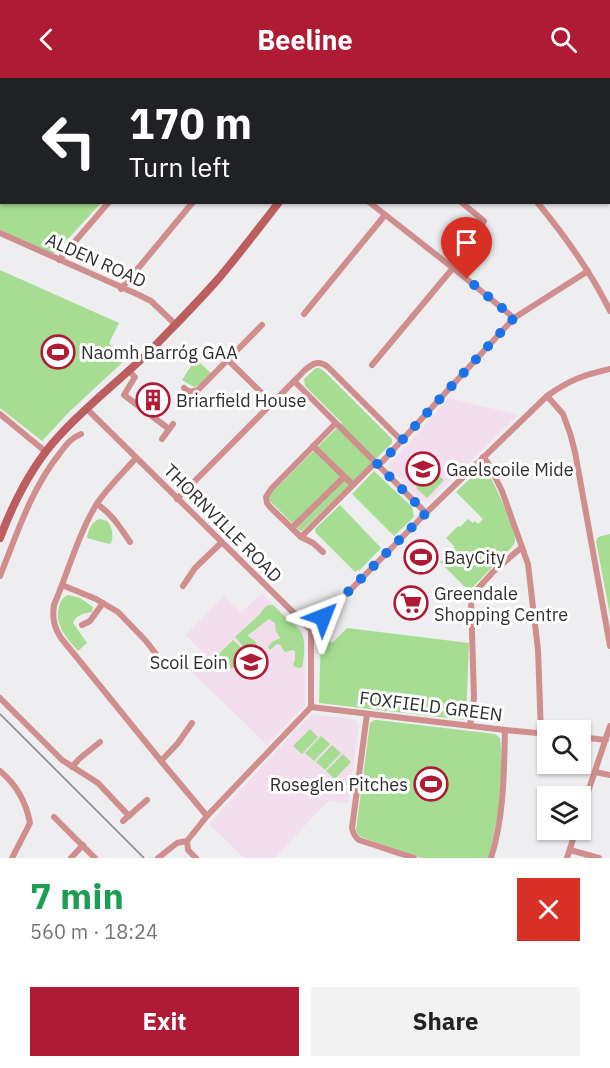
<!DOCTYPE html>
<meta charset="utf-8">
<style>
:root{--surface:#fff;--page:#f2f2f2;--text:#222;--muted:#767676;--accent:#af1b35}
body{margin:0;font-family:"IBM Plex Sans",sans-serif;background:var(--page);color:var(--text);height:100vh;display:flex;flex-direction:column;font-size:22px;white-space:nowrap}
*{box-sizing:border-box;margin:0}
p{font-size:20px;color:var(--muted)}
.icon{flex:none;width:33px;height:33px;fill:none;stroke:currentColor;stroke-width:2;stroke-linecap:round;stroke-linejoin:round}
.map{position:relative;height:780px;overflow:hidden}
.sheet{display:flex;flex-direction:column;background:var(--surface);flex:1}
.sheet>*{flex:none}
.guide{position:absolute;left:0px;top:0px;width:610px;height:126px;box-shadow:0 2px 4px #0004;background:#202124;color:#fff;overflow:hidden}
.tools{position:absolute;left:537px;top:642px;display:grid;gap:12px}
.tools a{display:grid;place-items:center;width:54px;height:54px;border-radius:0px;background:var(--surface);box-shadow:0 2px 4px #0004;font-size:30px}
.pin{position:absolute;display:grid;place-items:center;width:51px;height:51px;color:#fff;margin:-62px -26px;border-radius:50% 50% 50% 0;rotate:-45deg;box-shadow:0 0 6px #0007}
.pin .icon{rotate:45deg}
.me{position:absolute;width:66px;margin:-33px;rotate:45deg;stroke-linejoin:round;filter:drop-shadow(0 0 4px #0008)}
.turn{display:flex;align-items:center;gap:21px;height:126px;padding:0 30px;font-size:27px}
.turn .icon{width:78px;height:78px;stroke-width:2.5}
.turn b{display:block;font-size:42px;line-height:51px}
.round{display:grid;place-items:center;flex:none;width:63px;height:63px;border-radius:0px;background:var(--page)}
.head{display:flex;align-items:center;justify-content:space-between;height:102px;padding:0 30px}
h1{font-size:36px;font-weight:800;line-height:45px;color:#1e9e55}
.cta{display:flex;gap:12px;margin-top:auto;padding:12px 30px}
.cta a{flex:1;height:69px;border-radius:0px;background:var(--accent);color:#fff;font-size:24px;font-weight:800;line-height:69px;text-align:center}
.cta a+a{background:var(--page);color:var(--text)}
header{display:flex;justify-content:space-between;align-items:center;height:78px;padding:0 30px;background:var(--accent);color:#fff;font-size:27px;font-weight:800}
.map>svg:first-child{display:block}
</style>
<header><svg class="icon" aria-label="back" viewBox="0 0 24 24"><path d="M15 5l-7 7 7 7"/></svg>Beeline<svg class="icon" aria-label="search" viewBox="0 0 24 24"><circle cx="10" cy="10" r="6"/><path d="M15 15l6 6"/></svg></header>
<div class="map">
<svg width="610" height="780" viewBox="0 0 610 780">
<rect width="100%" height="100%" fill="#eeeef0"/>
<g fill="#f2deed">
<path d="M449 320 518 337 428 424 422 423 388 388Z"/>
<path d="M262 516 305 555V627L267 667 190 592 205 577 186 557 224 518 241 534Z"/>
<path d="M312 637 350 640 357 643 359 648 348 725 331 723 326 725 275 780H244L209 746 305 642Z"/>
</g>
<g fill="#a6dd92">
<path d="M1 87 2 124 101 125 55 175H51L0 152V90Z"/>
<path d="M0 192 119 245 109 265 125 282 70 333 42 363 0 330Z"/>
<path d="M199 284 211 295 200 307 194 309 182 302 193 285 197 286Z"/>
<path d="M316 290H319L325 294 392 361V365L302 453H300L270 423 269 420 272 414 342 345 305 308 304 301Z"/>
<path d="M480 391 487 393C494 405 515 449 515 461 515 466 514 466 511 470L469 513 440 484 455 469 446 460 458 448 460 449 468 441 473 445 475 443 478 446 483 441 456 414Z"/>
<path d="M433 392 444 402 427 420 416 410Z"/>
<path d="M374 393 412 429 414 439 394 458 352 416Z"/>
<path d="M340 427 381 470 359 493 358 492 355 494 316 455 315 451Z"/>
<path d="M100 441 107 443C112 449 114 457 111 465L109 466 87 460C88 452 92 443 100 441Z"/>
<path d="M610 456V537L596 463 598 459Z"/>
<path d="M68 517 80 520 93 529 92 534C84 535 76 537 73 545L87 565 78 573C67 560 54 547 59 529 61 522 62 520 68 517Z"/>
<path d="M269 527H273C277 530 279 534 283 537 289 542 297 548 301 554 306 562 304 580 302 589L299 590 295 589 293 587 295 582V573L293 572 285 574 280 567 277 566 270 572 268 569 272 564 280 560 276 553 275 545 269 541 248 557 249 559 256 564 257 568 255 574 253 575 247 573 235 559 259 537 264 530Z"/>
<path d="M347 550 469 565 466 642 319 625 321 555 332 565Z"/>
<path d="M233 562 247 575 232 591 218 577Z"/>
<path d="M374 642H377L495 656 500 660C505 696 498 745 488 780H421L361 759 357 755 356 752 370 645Z"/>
<path d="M310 651 318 659 302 676 293 668Z"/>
<path d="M321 658 330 666 314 683 305 675Z"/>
<path d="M332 667 341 675 325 692 316 684Z"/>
<path d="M343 676 351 684 335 701 326 693Z"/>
</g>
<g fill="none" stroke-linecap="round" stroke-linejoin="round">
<g stroke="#d08e8e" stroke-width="6">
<path d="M109 0 112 2"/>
<path d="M263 0 264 2"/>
<path d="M125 2 126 0"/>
<path d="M294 2 296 0"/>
<path d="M0 10 2 11"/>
<path d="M369 124 453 190 514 240"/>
<path d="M461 124 484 143 478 152"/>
<path d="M537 124C565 158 591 194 610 233"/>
<path d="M0 155 139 217 151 223 175 246"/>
<path d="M59 182 109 124"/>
<path d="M121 211 193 124"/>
<path d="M304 236 385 137"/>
<path d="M228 282 273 326"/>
<path d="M372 287 453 190"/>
<path d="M128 292 135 299 124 317 169 351"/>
<path d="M294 303C338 347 382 391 426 435"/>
<path d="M184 310C190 315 192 314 199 311L262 247"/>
<path d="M547 318 563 336 570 355 575 374 610 568"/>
<path d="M86 330 311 552V629"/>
<path d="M0 336 46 374"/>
<path d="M162 361 173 346"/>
<path d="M313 368 353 407"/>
<path d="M483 379 488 385 502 413 528 486 538 572 541 655"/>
<path d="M136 380C123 395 107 410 96 427 78 457 68 494 54 527 52 540 54 549 61 560L161 683 207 738"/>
<path d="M177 421 305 292C313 285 319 282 328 289L402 363"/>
<path d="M97 426C112 436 120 449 130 464"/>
<path d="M292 450 344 399"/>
<path d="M301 459 373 387 382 384 514 240 588 193"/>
<path d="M323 474 313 465 301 459 270 429 267 425 266 419 271 411 335 346"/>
<path d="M0 498C17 456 31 411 60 375 66 367 71 360 81 356"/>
<path d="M62 507 96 521 118 534 146 563 156 576"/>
<path d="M183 508 195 490 221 465"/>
<path d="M82 547 90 543 103 525"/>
<path d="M311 552 426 435 547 318C569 302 584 297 610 291"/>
<path d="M0 620 62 682 98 705 129 738"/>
<path d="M311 629 505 652 548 656"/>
<path d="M367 636 352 750C353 755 355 759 359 762L414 780"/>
<path d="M470 648 474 620 471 521 472 517 493 494 522 469"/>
<path d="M580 659 606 662"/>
<path d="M161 683 178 665 192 645"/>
<path d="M72 689 79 681 100 664"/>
<path d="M0 693C17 707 26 723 30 745L12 780"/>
<path d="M595 694 610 697"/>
<path d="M580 738 610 648"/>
<path d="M54 739 95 780"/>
<path d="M123 743 147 722"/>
<path d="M187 763 207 738 311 629"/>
<path d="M187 763 188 772 196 780"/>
<path d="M570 772 599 780"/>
<path d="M71 780 83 767"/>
<path d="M158 780 177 765 187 763"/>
<path d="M491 780C504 738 504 696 505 652"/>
<path d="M567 780 576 752"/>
</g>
<g stroke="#bc5d5f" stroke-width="8">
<path d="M397 2 398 0"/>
<path d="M0 460C14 423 32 387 59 358 88 326 123 300 153 270 175 247 198 224 219 200 240 175 259 150 279 124"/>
</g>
<path stroke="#828284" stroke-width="1.5" d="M0 636 144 780"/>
</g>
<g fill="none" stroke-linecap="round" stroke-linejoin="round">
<path stroke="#1a73e8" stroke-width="10" stroke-dasharray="0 18" d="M323 539 426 435 377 386 382 384 514 240 467 201"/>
</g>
<defs>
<g id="stadium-ring" transform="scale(1.725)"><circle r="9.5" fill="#fff" stroke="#af1b35" stroke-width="1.5"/><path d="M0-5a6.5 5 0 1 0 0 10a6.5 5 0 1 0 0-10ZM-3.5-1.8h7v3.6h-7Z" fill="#af1b35"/></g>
<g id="building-ring" transform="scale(1.725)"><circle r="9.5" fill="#fff" stroke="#af1b35" stroke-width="1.5"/><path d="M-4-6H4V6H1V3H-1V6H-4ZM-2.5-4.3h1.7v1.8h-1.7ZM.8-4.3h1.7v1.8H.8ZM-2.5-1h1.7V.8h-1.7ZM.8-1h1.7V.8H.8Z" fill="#af1b35"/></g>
<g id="school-ring" transform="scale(1.725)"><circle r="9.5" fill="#fff" stroke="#af1b35" stroke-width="1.5"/><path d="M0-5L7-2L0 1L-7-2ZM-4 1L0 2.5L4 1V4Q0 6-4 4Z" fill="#af1b35"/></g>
<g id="supermarket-ring" transform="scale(1.725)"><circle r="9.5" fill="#fff" stroke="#af1b35" stroke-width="1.5"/><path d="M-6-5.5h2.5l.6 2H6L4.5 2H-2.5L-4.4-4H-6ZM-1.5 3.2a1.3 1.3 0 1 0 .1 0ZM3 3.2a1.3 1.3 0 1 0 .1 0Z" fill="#af1b35"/></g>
</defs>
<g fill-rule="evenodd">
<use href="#stadium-ring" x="58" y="274"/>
<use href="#building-ring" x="153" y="322"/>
<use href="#school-ring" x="423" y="391"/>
<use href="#stadium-ring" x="421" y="479"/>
<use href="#supermarket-ring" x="411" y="525"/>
<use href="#school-ring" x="251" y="584"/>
<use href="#stadium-ring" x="431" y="706"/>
</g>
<g text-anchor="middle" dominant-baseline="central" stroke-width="6" stroke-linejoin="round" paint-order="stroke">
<g font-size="18" fill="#303031" stroke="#fff">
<text transform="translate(96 182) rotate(24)">ALDEN ROAD</text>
<text transform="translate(223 445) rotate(45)">THORNVILLE ROAD</text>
<text transform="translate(431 628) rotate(7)">FOXFIELD GREEN</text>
</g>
<g font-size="18" fill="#303031" stroke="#fff" text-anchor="start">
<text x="81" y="274">Naomh Barróg GAA</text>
<text x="176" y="322">Briarfield House</text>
<text x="446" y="391">Gaelscoile Mide</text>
<text x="444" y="479">BayCity</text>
<text x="434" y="515">Greendale<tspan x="434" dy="21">Shopping Centre</tspan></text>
<text x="228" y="584" text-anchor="end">Scoil Eoin</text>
<text x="408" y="706" text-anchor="end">Roseglen Pitches</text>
</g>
</g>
</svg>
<div class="tools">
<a><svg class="icon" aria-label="search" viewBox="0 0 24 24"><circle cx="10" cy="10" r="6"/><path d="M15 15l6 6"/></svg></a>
<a><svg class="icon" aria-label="layers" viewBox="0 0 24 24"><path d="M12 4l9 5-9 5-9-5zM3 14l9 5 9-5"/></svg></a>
</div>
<div class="pin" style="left:467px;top:201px;background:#d93025"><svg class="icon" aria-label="arrive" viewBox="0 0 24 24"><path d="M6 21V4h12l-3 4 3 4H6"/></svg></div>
<svg class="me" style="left:323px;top:539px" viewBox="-20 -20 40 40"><path d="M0-17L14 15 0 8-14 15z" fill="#1a73e8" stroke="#fff" stroke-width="4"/></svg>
<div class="guide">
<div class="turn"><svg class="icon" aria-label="left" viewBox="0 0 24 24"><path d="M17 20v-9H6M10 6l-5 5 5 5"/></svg><div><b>170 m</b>Turn left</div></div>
</div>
</div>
<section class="sheet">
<div class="head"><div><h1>7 min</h1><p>560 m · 18:24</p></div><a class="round" style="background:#d93025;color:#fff"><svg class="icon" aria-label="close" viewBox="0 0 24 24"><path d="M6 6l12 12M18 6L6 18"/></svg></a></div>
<div class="cta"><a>Exit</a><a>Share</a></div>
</section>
